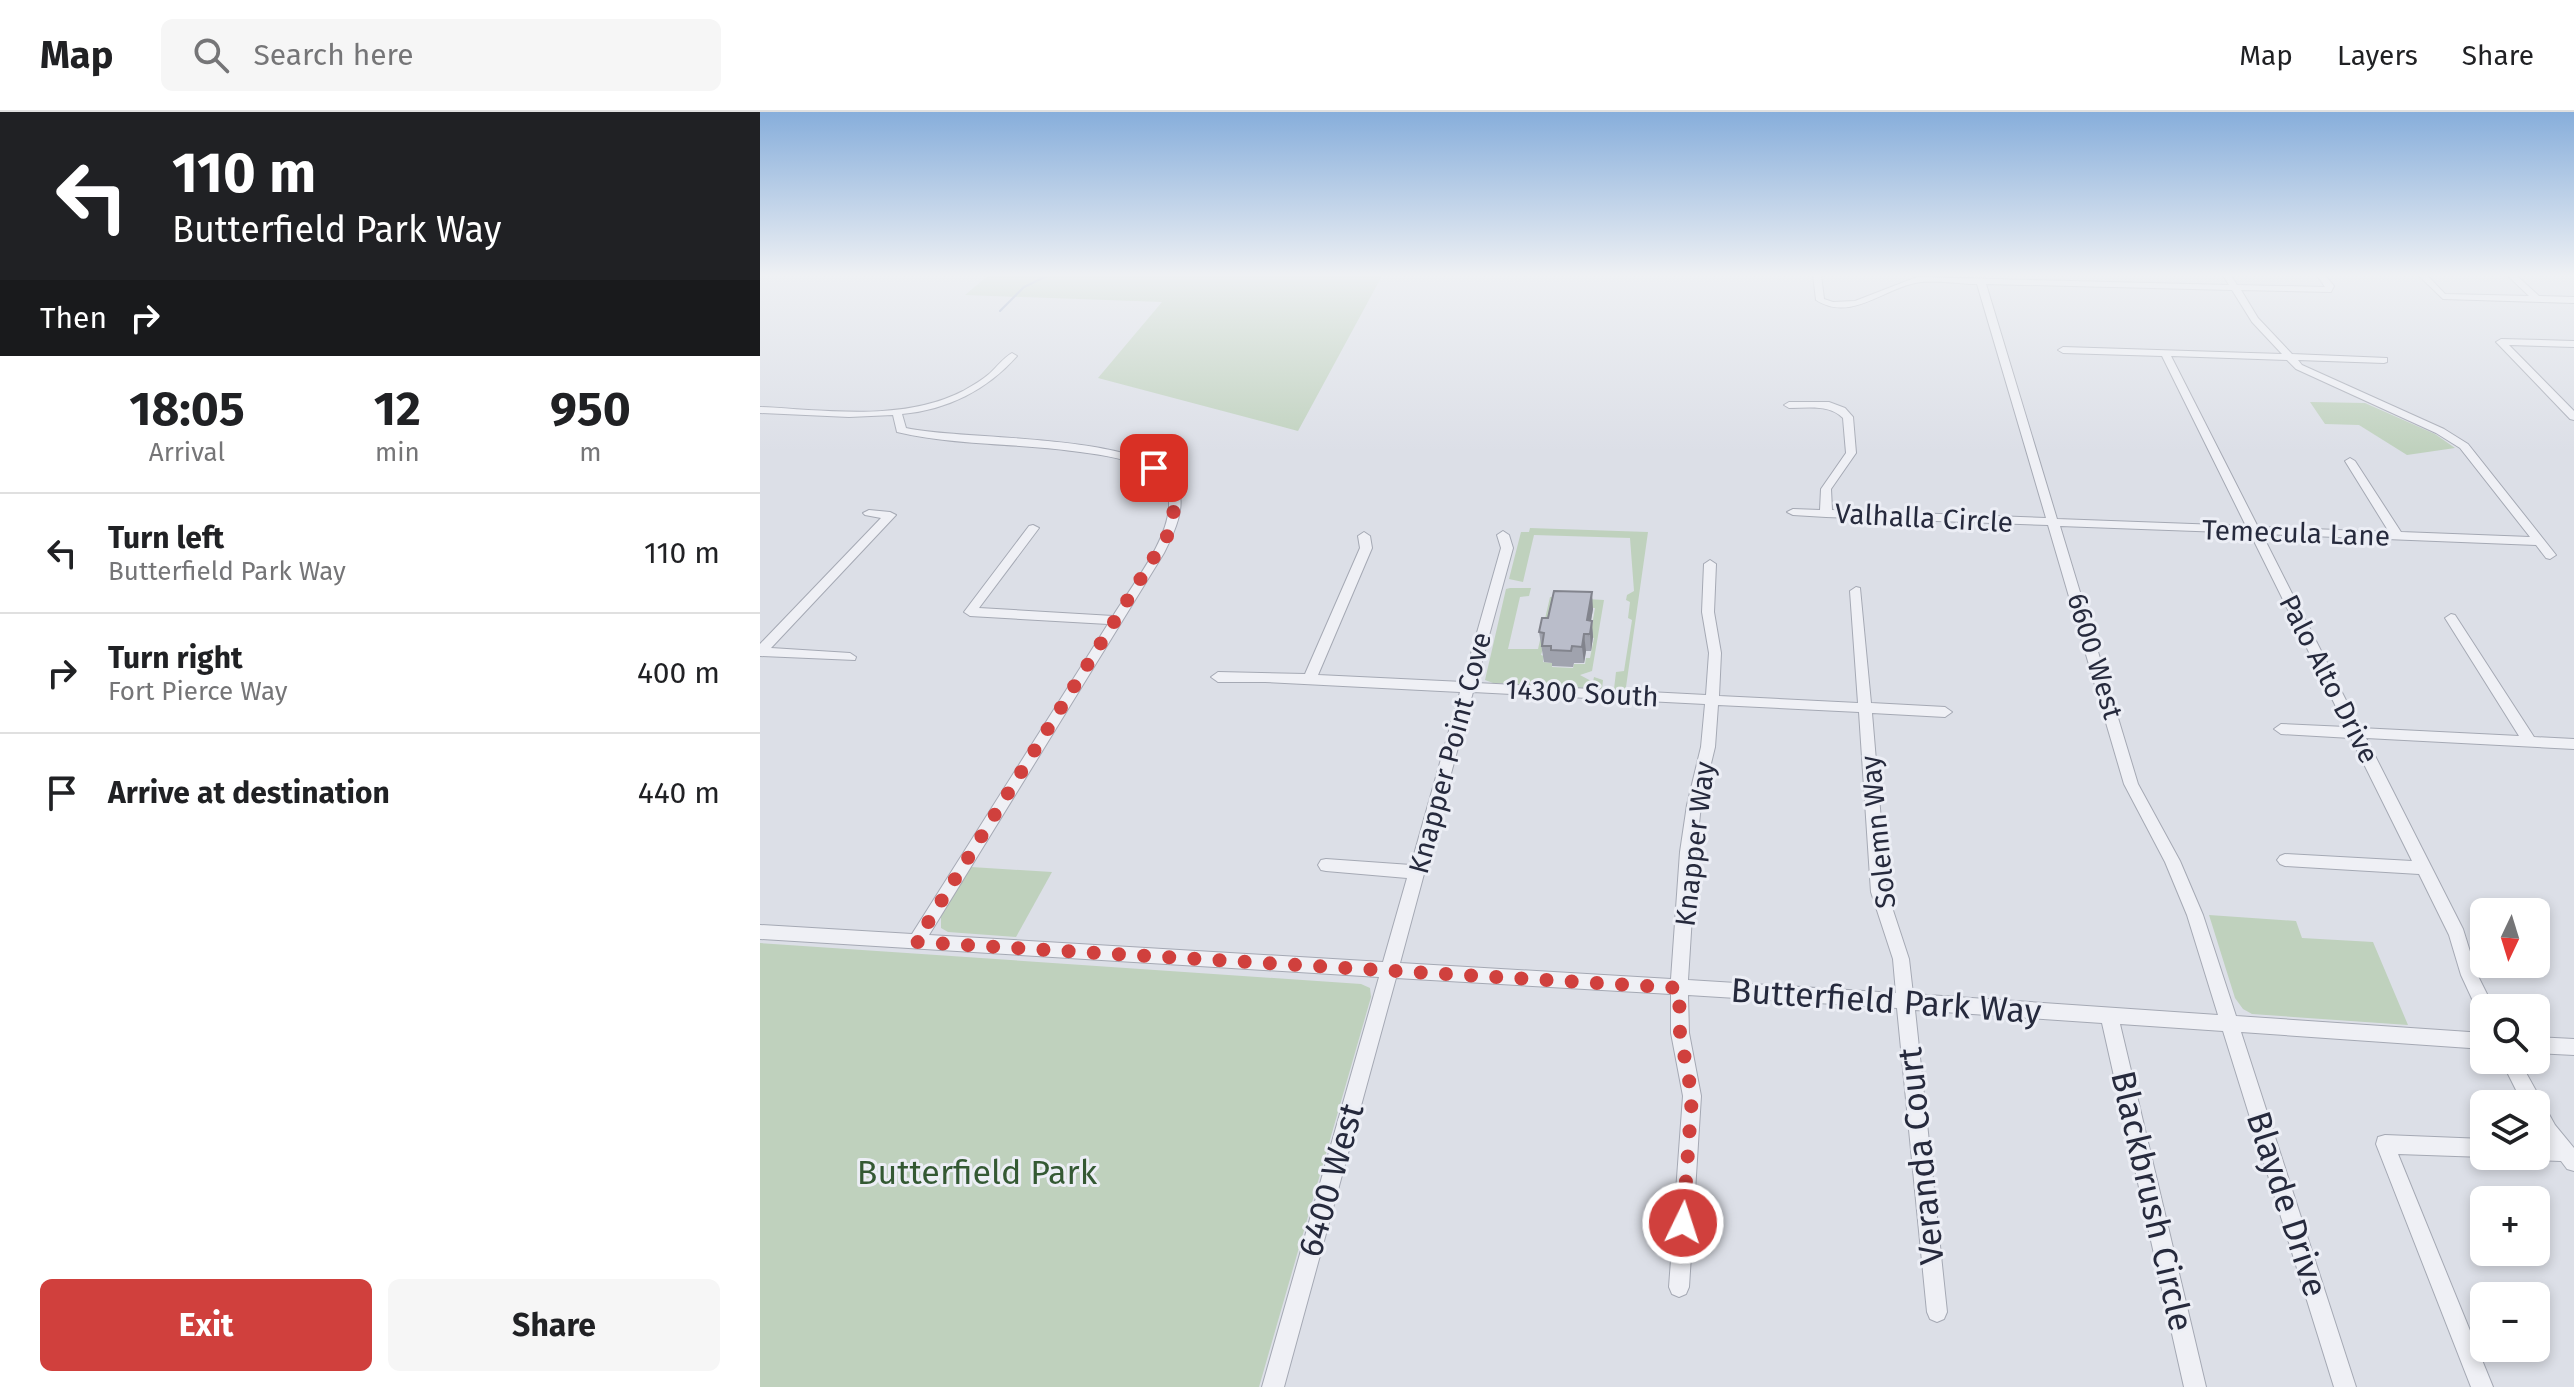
<!DOCTYPE html>
<meta charset="utf-8">
<style>
:root{--surface:#fff;--page:#f6f6f6;--text:#202124;--muted:#757577;--line:#e0e0e0;--accent:#d0403d}
body{margin:0;font-family:"Fira Sans",sans-serif;background:var(--page);color:var(--text);height:100vh;display:flex;flex-direction:column;font-size:30px;white-space:nowrap}
*{box-sizing:border-box;margin:0}
p{font-size:26px;color:var(--muted)}
.icon{flex:none;width:44px;height:44px;fill:none;stroke:currentColor;stroke-width:2;stroke-linecap:round;stroke-linejoin:round}
.map{position:relative;flex:1;overflow:hidden}
.side{display:flex;flex-direction:column;background:var(--surface);width:760px}
.side>*{flex:none}
.guide{background:#202124;color:#fff;overflow:hidden}
.needle{width:52px;rotate:184deg}
.tools{position:absolute;left:1710px;top:786px;display:grid;gap:16px}
.tools a{display:grid;place-items:center;width:80px;height:80px;border-radius:12px;background:var(--surface);box-shadow:0 4px 12px #0003;font-size:40px}
.pin{position:absolute;display:grid;place-items:center;width:68px;height:68px;color:#fff;margin:-34px;border-radius:16px;box-shadow:0 4px 12px #0006}
.me{position:absolute;width:88px;margin:-44px;rotate:4deg;stroke-linejoin:round;filter:drop-shadow(0 0 6px #0008)}
.turn{display:flex;align-items:center;gap:28px;height:168px;padding:0 40px;font-size:36px}
.turn .icon{width:104px;height:104px;stroke-width:2.5}
.turn b{display:block;font-size:56px;line-height:68px}
.then{display:flex;align-items:center;height:76px;padding:0 40px;background:#0003;gap:16px;font-size:30px}
.eta{display:flex;justify-content:space-evenly;align-items:center;height:136px;text-align:center}
.eta b{font-size:48px;font-weight:700;line-height:56px}
.primary-button{display:flex;gap:16px;margin-top:auto;padding:16px 40px}
.primary-button a{flex:1;height:92px;border-radius:12px;background:var(--accent);color:#fff;font-size:32px;font-weight:700;line-height:92px;text-align:center}
.primary-button a+a{background:var(--page);color:var(--text)}
ul{padding:0;list-style:none}
li{display:flex;align-items:center;gap:24px;height:120px;padding:0 40px;border-top:2px solid var(--line)}
li div{flex:1}
li b{display:block;font-size:30px}
li em{font-style:normal}
header{display:flex;align-items:center;gap:48px;box-sizing:border-box;height:112px;padding:0 40px;background:var(--surface);border-bottom:2px solid var(--line)}
header strong{font-size:38px}
nav{display:flex;gap:44px;margin-inline-start:auto;font-size:28px}
.search{width:560px;height:72px;background:var(--page);display:flex;align-items:center;gap:20px;box-sizing:border-box;padding:0 28px;border-radius:12px;color:var(--muted);font-size:30px}
main{display:flex;flex:1;min-height:0}
.map>svg:first-child{display:block}
</style>
<header>
<strong>Map</strong>
<div class="search"><svg class="icon" aria-label="search" viewBox="0 0 24 24"><circle cx="10" cy="10" r="6"/><path d="M15 15l6 6"/></svg>Search here</div>
<nav><a>Map</a><a>Layers</a><a>Share</a></nav>
</header>
<main>
<section class="side">
<div class="guide">
<div class="turn"><svg class="icon" aria-label="left" viewBox="0 0 24 24"><path d="M17 20v-9H6M10 6l-5 5 5 5"/></svg><div><b>110 m</b>Butterfield Park Way</div></div>
<div class="then">Then<svg class="icon" aria-label="right" viewBox="0 0 24 24"><path d="M7 20v-9h11M14 6l5 5-5 5"/></svg></div>
</div>
<div class="eta">
<div><b>18:05</b><p>Arrival</p></div>
<div><b>12</b><p>min</p></div>
<div><b>950</b><p>m</p></div>
</div>
<ul>
<li><svg class="icon" aria-label="left" viewBox="0 0 24 24"><path d="M17 20v-9H6M10 6l-5 5 5 5"/></svg><div><b>Turn left</b><p>Butterfield Park Way</p></div><em>110 m</em></li>
<li><svg class="icon" aria-label="right" viewBox="0 0 24 24"><path d="M7 20v-9h11M14 6l5 5-5 5"/></svg><div><b>Turn right</b><p>Fort Pierce Way</p></div><em>400 m</em></li>
<li><svg class="icon" aria-label="arrive" viewBox="0 0 24 24"><path d="M6 21V4h12l-3 4 3 4H6"/></svg><div><b>Arrive at destination</b></div><em>440 m</em></li>
</ul>
<div class="primary-button"><a>Exit</a><a>Share</a></div>
</section>
<div class="map">
<svg width="1814" height="1275" viewBox="0 0 1814 1275">
<rect width="100%" height="100%" fill="#dcdfe7"/>
<g fill="#bfd1bd" fill-rule="evenodd">
<path d="M230 162H623L538 319 338 266 402 190 205 183Z"/>
<path d="M1550 290 1605 291 1675 322 1695 336 1647 343 1599 313 1565 312Z"/>
<path d="M770 416 888 420 866 575 872 579 854 577 856 560 864 559 872 508 868 506 870 490 866 488 867 483 874 479 870 426 774 423 763 470 749 467 761 420H769Z"/>
<path d="M750 476H771L769 484 760 485 748 537H778L790 485 844 488 832 559 820 563 833 570 834 565 843 568 842 577 733 571 725 568 746 477ZM796 494 835 496 830 525 834 526 830 546H826L825 552H814L813 556 792 555V551L783 550 784 544 781 543Z"/>
<path d="M211 755 292 760 256 825 188 820 181 816V804Z"/>
<path d="M1449 803 1536 809 1542 826 1613 830 1648 913 1492 902 1483 897 1475 886Z"/>
<path d="M0 831 601 872 610 876 611 885 499 1275H0Z"/>
</g>
<g fill="none" stroke-linecap="round" stroke-linejoin="round">
<path stroke="#96a6c8" stroke-width="2" d="M240 199 264 175 291 162"/>
<g stroke="#a5a9b4" stroke-width="2">
<g id="minor">
<path d="M1053 162H1061L1064 187 1073 190 1095 189 1157 165 1469 173 1462 162H1470L1477 173 1565 175 1556 162H1564L1574 174 1571 180 1481 178 1498 206 1532 242 1627 246V250L1624 251 1538 248 1542 253 1684 317 1708 332 1796 443 1790 447 1786 446 1776 433 1502 422 1600 616 1759 624 1685 506 1691 502 1695 503 1774 625 1814 627V637L1606 626 1703 817 1717 862 1734 896H1724V904L1719 902 1701 863 1689 823 1659 762 1525 754 1520 752 1517 748 1520 744 1525 742 1652 749 1591 626 1521 622 1514 617 1521 612 1586 615 1490 421 1300 414 1378 672 1420 749 1443 803 1476 904 1724 921V937L1481 920 1596 1275H1574L1463 919 1360 912 1446 1275H1424L1342 911 1155 898 1187 1200 1184 1207 1177 1210 1170 1207 1167 1200 1137 896 928 883 929 921 941 984 929 1175 926 1182 919 1185 912 1182 909 1175 923 984 911 921V882L636 866 524 1275H502L619 865 0 827V813L152 822 348 512 210 504 204 500 269 414 273 413 279 416 219 496 353 504C372 473 411 426 409 389 409 377 402 366 391 359 371 347 343 343 320 340 260 331 197 334 137 320L133 303 89 305 0 301V295C65 298 143 310 203 279 212 274 222 268 229 262 237 255 243 246 252 241L257 244C227 278 187 298 142 302L146 316C203 329 386 320 416 371 428 393 414 421 404 441L169 823 623 850 647 766 566 759 561 758 558 753 561 748 566 747 651 753 700 580 505 570H458L451 565 458 560 545 562 600 436 598 424 604 420 610 424 612 436 558 563 703 570 741 436 737 423 743 419 749 423 753 436 716 571 946 583 949 541 942 500 944 452 950 448 956 452 954 500 961 541 959 584 1098 591 1090 479 1096 475 1100 476 1111 591 1185 595 1192 600 1185 605 1112 601 1127 780 1149 847 1153 882 1458 903 1427 803 1405 750 1364 672 1288 413 1066 405 1033 403 1027 400 1033 397 1060 398 1061 377 1086 341 1083 306C1069 292 1048 296 1029 296L1024 293 1029 290H1069L1085 296 1093 305 1096 341 1071 377 1072 398 1286 406 1217 172C1198 172 1174 167 1155 171 1122 178 1090 210 1056 188ZM1226 172 1472 178 1492 210 1522 242 1303 235 1298 238 1303 241 1402 244 1486 414 1297 407ZM1411 244 1527 248 1536 257 1676 321 1700 336 1770 425 1641 420 1595 349 1590 346 1585 349 1629 420 1498 415ZM713 580 945 592 941 635 927 693 920 740 911 867 640 851ZM958 593 1099 600 1111 780 1133 847 1136 881 928 868 936 740 941 693 955 635Z"/>
<path d="M1657 162H1666L1685 182 1769 184 1746 162H1755L1779 184 1814 185V191L1683 187Z"/>
<path d="M1741 227 1814 229V235L1749 233 1814 299V308L1810 307 1738 232 1736 230Z"/>
<path d="M109 398 130 400 136 403 11 536 90 541 96 545 95 548 0 544V532L121 406 105 403 103 401Z"/>
<path d="M1776 925 1814 927V943L1776 941Z"/>
<path d="M1741 948H1759L1795 1013 1814 1036V1059L1807 1057 1801 1049 1776 1048 1769 1046V1044H1776V1030H1784L1776 1016V992H1763Z"/>
<path d="M1625 1023 1724 1027V1044H1727L1724 1045 1638 1042 1733 1275H1711L1616 1032 1618 1025Z"/>
</g>
</g>
<use href="#minor" fill="#eff0f5" fill-rule="evenodd"/>
</g>
<path fill="#a0a3ae" d="M833 497 831 509 833 525 831 539H826L824 551H814L813 555 792 554V551L784 550 779 520 788 506Z"/>
<g fill="#82848d">
<path d="M832 480 833 497 828 525 827 508Z"/>
<path d="M832 509 833 525 831 539 830 522Z"/>
<path d="M824 522 826 539 824 551 822 535Z"/>
</g>
<path fill="#babdca" stroke="#82848d" stroke-width="2" d="M794 479 832 480 827 508 832 509 830 522H824L822 535 812 534 811 539 791 538V534H782L784 521 779 520 782 506H788Z"/>
<linearGradient id="sky" x2="0" y2="1"><stop stop-color="#87aedb"/><stop offset="0.48" stop-color="#eff1f4"/><stop offset="1" stop-color="#eff1f4" stop-opacity="0"/></linearGradient>
<rect width="1814" height="340" fill="url(#sky)"/>
<g fill="none" stroke-linecap="round" stroke-linejoin="round">
<path stroke="#d0403d" stroke-width="14" stroke-dasharray="0 25.2" d="M394 356C417 377 417 392 409 421L156 830 919 876 920 921 932 984 923 1111"/>
</g>
<g text-anchor="middle" dominant-baseline="central" stroke-width="6" stroke-linejoin="round" paint-order="stroke">
<g font-size="28" fill="#262a3d" stroke="#eceef5">
<text transform="translate(1164 406) rotate(3)">Valhalla Circle</text>
<text transform="translate(1536 421) rotate(2)">Temecula Lane</text>
<text transform="translate(1335 544) rotate(73)">6600 West</text>
<text transform="translate(1569 567) rotate(63)">Palo Alto Drive</text>
<text transform="translate(822 581) rotate(3)">14300 South</text>
<text transform="translate(690 641) rotate(-75)">Knapper Point Cove</text>
<text transform="translate(1118 720) rotate(-96)">Solemn Way</text>
<text transform="translate(935 732) rotate(-83)">Knapper Way</text>
</g>
<g font-size="34" fill="#262a3d" stroke="#eceef5">
<text transform="translate(1126 889) rotate(4)">Butterfield Park Way</text>
<text transform="translate(1161 1044) rotate(-96)">Veranda Court</text>
<text transform="translate(571 1068) rotate(-74)">6400 West</text>
<text transform="translate(1392 1089) rotate(77)">Blackbrush Circle</text>
<text transform="translate(1527 1092) rotate(72)">Blayde Drive</text>
</g>
<g font-size="34" fill="#345933" stroke="#eceef5">
<text x="217" y="1060">Butterfield Park</text>
</g>
</g>
</svg>
<div class="tools">
<a><svg class="needle" viewBox="-14 -14 28 28"><path d="M0-13l5 13h-10z" fill="#e53935"/><path d="M0 13l5-13h-10z" fill="#757577"/></svg></a>
<a><svg class="icon" aria-label="search" viewBox="0 0 24 24"><circle cx="10" cy="10" r="6"/><path d="M15 15l6 6"/></svg></a>
<a><svg class="icon" aria-label="layers" viewBox="0 0 24 24"><path d="M12 4l9 5-9 5-9-5zM3 14l9 5 9-5"/></svg></a>
<a>+</a>
<a>−</a>
</div>
<div class="pin" style="left:394px;top:356px;background:#d93025"><svg class="icon" aria-label="arrive" viewBox="0 0 24 24"><path d="M6 21V4h12l-3 4 3 4H6"/></svg></div>
<svg class="me" style="left:923px;top:1111px" viewBox="-20 -20 40 40"><circle r="17" fill="#d0403d" stroke="#fff" stroke-width="3"/><path d="M0-11L8 9 0 5-8 9z" fill="#fff"/></svg>
</div>
</main>
